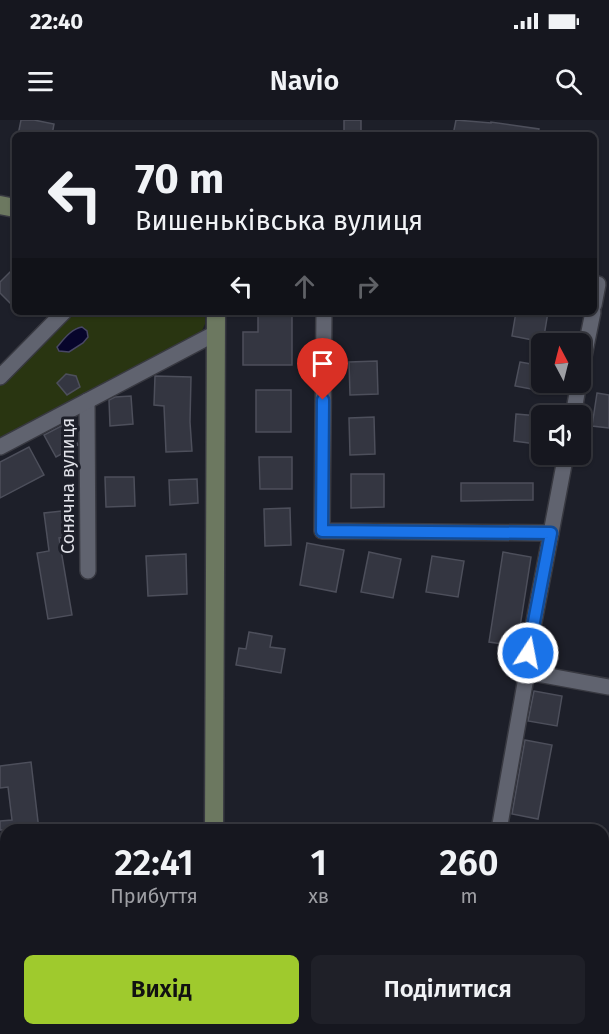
<!DOCTYPE html>
<html lang="uk">
<meta charset="utf-8">
<style>
:root{--surface:#16171f;--page:#1f2028;--text:#f1f3f6;--muted:#9e9fa4;--line:#35363d;--accent:#9fca2d}
body{margin:0;font-family:"Fira Sans",sans-serif;background:var(--page);color:var(--text);height:100vh;display:flex;flex-direction:column;font-size:22px;white-space:nowrap}
*{box-sizing:border-box;margin:0}
p{font-size:20px;color:var(--muted)}
.icon{flex:none;width:33px;height:33px;fill:none;stroke:currentColor;stroke-width:2;stroke-linecap:round;stroke-linejoin:round}
.map{position:relative;flex:1;overflow:hidden}
.details{position:absolute;left:0px;top:704px;width:609px;height:212px;display:flex;flex-direction:column;background:var(--surface);border-radius:18px 18px 0 0;box-shadow:0 2px 4px #0004,0 0 0 2px var(--line)}
.details>*{flex:none}
.top-card{position:absolute;left:12px;top:12px;width:585px;height:183px;border-radius:9px;box-shadow:0 2px 4px #0004,0 0 0 2px var(--line);background:#16171f;color:var(--text);overflow:hidden}
.needle{width:39px;rotate:353deg}
.fabs{position:absolute;left:531px;top:213px;display:grid;gap:12px}
.fabs a{display:grid;place-items:center;width:60px;height:60px;border-radius:9px;background:var(--surface);box-shadow:0 2px 4px #0004,0 0 0 2px var(--line);font-size:30px}
.pin{position:absolute;display:grid;place-items:center;width:51px;height:51px;color:#fff;margin:-62px -26px;border-radius:50% 50% 50% 0;rotate:-45deg;box-shadow:0 0 6px #0007}
.pin .icon{rotate:45deg}
.me{position:absolute;width:66px;margin:-33px;rotate:11deg;stroke-linejoin:round;filter:drop-shadow(0 0 4px #0008)}
.turn{display:flex;align-items:center;gap:21px;height:126px;padding:0 24px;font-size:27px}
.turn .icon{width:78px;height:78px;stroke-width:2.5}
.turn b{display:block;font-size:42px;line-height:51px}
.lanes{display:flex;align-items:center;height:57px;padding:0 24px;background:#0003;justify-content:center;gap:30px;direction:ltr}
.lanes .off{opacity:.35}
.eta{display:flex;justify-content:space-evenly;align-items:center;height:102px;text-align:center}
.eta b{font-size:36px;font-weight:600;line-height:42px}
.cta{display:flex;gap:12px;margin-top:auto;padding:12px 24px}
.cta a{flex:1;height:69px;border-radius:9px;background:var(--accent);color:#111;font-size:24px;font-weight:600;line-height:69px;text-align:center}
.cta a+a{background:var(--page);color:var(--text)}
.status{display:flex;justify-content:space-between;align-items:center;height:42px;padding:0 30px;background:var(--surface);direction:ltr}
.status svg{height:16px;fill:currentColor}
header{display:flex;justify-content:space-between;align-items:center;height:78px;padding:0 24px;background:var(--surface);font-size:27px;font-weight:600}
.map>svg:first-child{display:block}
</style>
<div class="status"><b>22:40</b><svg viewBox="0 0 49 12"><path d="M0 12V9h3v3zM5 12V6h3v6zM10 12V3h3v9zM15 12V0h3v12zM26 1h20v11H26zM47 4h2v5h-2z"/></svg></div>
<header><svg class="icon" aria-label="menu" viewBox="0 0 24 24"><path d="M4 6h16M4 12h16M4 18h16"/></svg>Navio<svg class="icon" aria-label="search" viewBox="0 0 24 24"><circle cx="10" cy="10" r="6"/><path d="M15 15l6 6"/></svg></header>
<div class="map">
<svg width="609" height="914" viewBox="0 0 609 914">
<rect width="100%" height="100%" fill="#1d1f29"/>
<path fill="#293511" d="M67 192H205V204L200 215 0 318V258Z"/>
<g fill="#07052b" stroke="#484764" stroke-width="1.5">
<path d="M82 207 87 211 88 217 83 223 69 232 59 231 57 227C64 219 71 209 82 207Z"/>
<path d="M0 830H6V909H191L189 914H0Z"/>
<path d="M247 909H400L407 914H249Z"/>
</g>
<g fill="#343641" stroke="#4d4f5b" stroke-width="1.5">
<path d="M21 0H34L54 4 52 15H18Z"/>
<path d="M344 0H361V12L344 11Z"/>
<path d="M456 0 491 3V2L539 9 538 15H453Z"/>
<path d="M15 147V188L0 173V162Z"/>
<path d="M258 192H292V245H243V212H258Z"/>
<path d="M516 192H548L543 222 512 216Z"/>
<path d="M377 241 378 274 350 275 349 242Z"/>
<path d="M520 242 542 246V271L515 266Z"/>
<path d="M66 254 76 256 80 267 67 275 57 263Z"/>
<path d="M155 256 191 257 190 302 192 331 166 332 164 286 154 285Z"/>
<rect x="256" y="270" width="35" height="42"/>
<path d="M597 273 609 275V308L592 306Z"/>
<path d="M131 276 133 304 110 306 109 280 115 277Z"/>
<path d="M516 294 539 296 536 324 514 321Z"/>
<path d="M374 297 375 334 350 335 349 298Z"/>
<path d="M67 303 78 325 56 337 44 315Z"/>
<path d="M29 327 44 355 0 378V342Z"/>
<path d="M259 337H292V369H260Z"/>
<path d="M351 354H384V387L351 388Z"/>
<path d="M105 357H134L135 386 106 387Z"/>
<path d="M197 359 198 383 170 385 169 360Z"/>
<path d="M461 363H533V380L461 381Z"/>
<path d="M290 388 291 425 265 426 264 389Z"/>
<path d="M71 390 75 416 59 418 72 495 48 499 37 433 49 431 44 393Z"/>
<path d="M307 423 344 430 336 472 300 465Z"/>
<path d="M369 432 401 439 393 478 361 472Z"/>
<path d="M503 432 531 437 517 526 489 522Z"/>
<path d="M186 434 187 474 148 476 146 436Z"/>
<path d="M432 436 464 441 458 477 426 472Z"/>
<path d="M249 512 272 516 270 527 285 529 281 553 236 545 239 528 246 529Z"/>
<path d="M534 571 562 576 557 606 528 601Z"/>
<path d="M525 620 552 625 538 699 512 694Z"/>
<path d="M31 642 39 710H0V701L12 700 8 667 0 668V646Z"/>
</g>
<g fill="none" stroke-linecap="round" stroke-linejoin="round">
<g stroke="#383941" stroke-width="18">
<g id="street">
<path d="M594 185 598 164"/>
<path d="M324 192 322 411 551 413 566 334"/>
<path d="M580 256 593 192"/>
<path d="M0 257 64 192"/>
<path d="M87 281 88 451"/>
<path d="M573 296 579 262"/>
<path d="M0 327 216 213"/>
<path d="M528 533 551 413"/>
<path d="M499 710 527 552 609 567"/>
<path d="M0 753 6 752"/>
<path d="M572 909 582 914"/>
</g>
</g>
<g stroke="#383941" stroke-width="21">
<g id="secondary">
<path d="M0 85 15 88"/>
<path d="M214 710 216 192"/>
<path d="M213 914V909"/>
</g>
</g>
<use href="#street" stroke="#60636f" stroke-width="15"/>
<use href="#secondary" stroke="#6c7860" stroke-width="18"/>
</g>
<g fill="none" stroke-linecap="round" stroke-linejoin="round">
<g stroke="#114b97" stroke-width="15">
<path id="route" d="M323 280 322 411 551 413 528 533"/>
</g>
<use href="#route" stroke="#1a73e8" stroke-width="10"/>
</g>
<g text-anchor="middle" dominant-baseline="central" stroke-width="6" stroke-linejoin="round" paint-order="stroke">
<g font-size="18" fill="#e0e1e8" stroke="#1d1f29">
<text transform="translate(68 366) rotate(-90)">Сонячна вулиця</text>
</g>
</g>
</svg>
<div class="fabs">
<a><svg class="needle" viewBox="-14 -14 28 28"><path d="M0-13l5 13h-10z" fill="#e53935"/><path d="M0 13l5-13h-10z" fill="#9e9fa4"/></svg></a>
<a><svg class="icon" aria-label="sound" viewBox="0 0 24 24"><path d="M4 9h4l5-4v14l-5-4H4zM17 9q2 3 0 6"/></svg></a>
</div>
<div class="pin" style="left:323px;top:280px;background:#d93025"><svg class="icon" aria-label="arrive" viewBox="0 0 24 24"><path d="M6 21V4h12l-3 4 3 4H6"/></svg></div>
<svg class="me" style="left:528px;top:533px" viewBox="-20 -20 40 40"><circle r="17" fill="#1a73e8" stroke="#fff" stroke-width="3"/><path d="M0-11L8 9 0 5-8 9z" fill="#fff"/></svg>
<div class="top-card">
<div class="turn"><svg class="icon" aria-label="left" viewBox="0 0 24 24"><path d="M17 20v-9H6M10 6l-5 5 5 5"/></svg><div><b>70 m</b>Вишеньківська вулиця</div></div>
<div class="lanes"><svg class="icon" aria-label="left" viewBox="0 0 24 24"><path d="M17 20v-9H6M10 6l-5 5 5 5"/></svg><svg class="icon off" aria-label="ahead" viewBox="0 0 24 24"><path d="M12 20V5M6 11l6-6 6 6"/></svg><svg class="icon off" aria-label="right" viewBox="0 0 24 24"><path d="M7 20v-9h11M14 6l5 5-5 5"/></svg></div>
</div>
<section class="details">
<div class="eta">
<div><b>22:41</b><p>Прибуття</p></div>
<div><b>1</b><p>хв</p></div>
<div><b>260</b><p>m</p></div>
</div>
<div class="cta"><a>Вихід</a><a>Поділитися</a></div>
</section>
</div>
